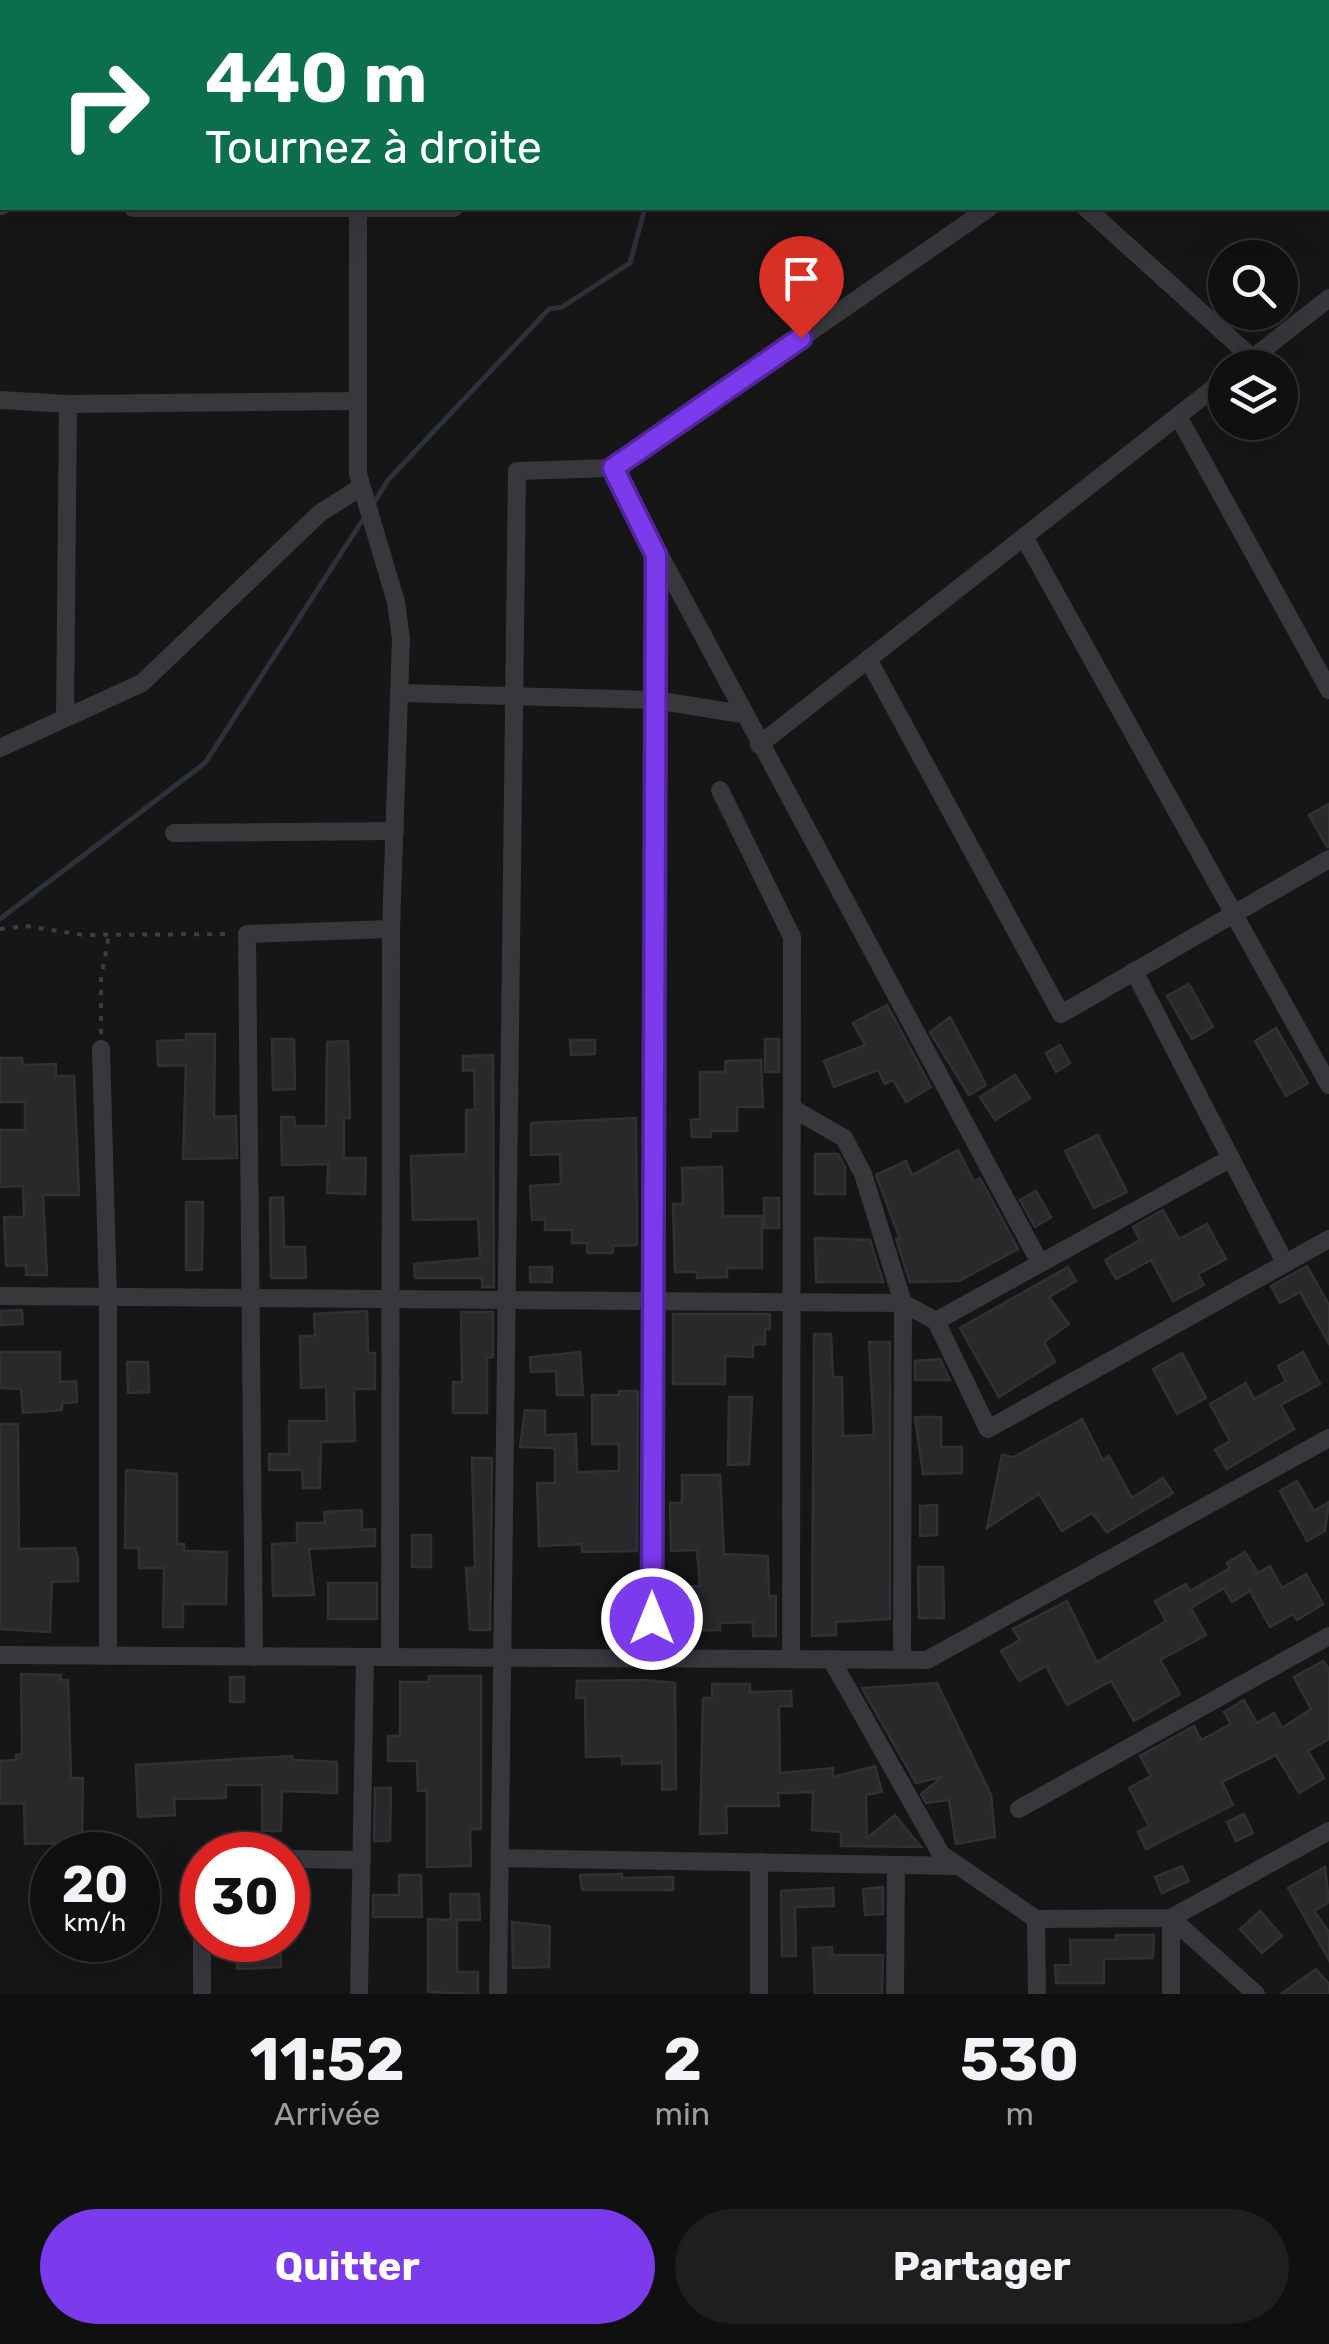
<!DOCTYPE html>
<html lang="fr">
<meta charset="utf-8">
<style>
:root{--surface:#101011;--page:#1e1e1f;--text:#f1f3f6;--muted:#9c9d9f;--line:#303031;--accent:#7c3aed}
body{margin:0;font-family:Rubik,sans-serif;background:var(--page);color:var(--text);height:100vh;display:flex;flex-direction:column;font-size:38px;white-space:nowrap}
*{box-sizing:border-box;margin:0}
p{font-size:32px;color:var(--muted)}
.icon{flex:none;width:55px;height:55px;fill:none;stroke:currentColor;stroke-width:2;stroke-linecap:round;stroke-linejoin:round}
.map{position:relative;height:1994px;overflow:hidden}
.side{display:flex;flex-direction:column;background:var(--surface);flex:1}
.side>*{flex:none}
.banner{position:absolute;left:0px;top:0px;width:1330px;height:210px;box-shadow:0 10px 40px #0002,0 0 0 2px var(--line);background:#0b6e4f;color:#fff;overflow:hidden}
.buttons{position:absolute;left:1208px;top:240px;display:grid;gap:20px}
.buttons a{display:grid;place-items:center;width:90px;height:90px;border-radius:50%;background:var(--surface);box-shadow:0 10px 40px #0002,0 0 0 2px var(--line);font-size:50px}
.speed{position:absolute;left:30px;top:1832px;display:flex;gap:20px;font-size:50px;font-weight:700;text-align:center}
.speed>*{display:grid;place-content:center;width:130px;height:130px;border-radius:50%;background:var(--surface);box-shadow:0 10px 40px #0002,0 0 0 2px var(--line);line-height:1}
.speed small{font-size:25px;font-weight:400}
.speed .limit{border:15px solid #d22;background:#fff;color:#111}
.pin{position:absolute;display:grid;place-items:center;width:85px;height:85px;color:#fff;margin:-102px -42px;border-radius:50% 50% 50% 0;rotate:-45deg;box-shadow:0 0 10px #0007}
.pin .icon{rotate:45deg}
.me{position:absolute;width:110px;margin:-55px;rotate:0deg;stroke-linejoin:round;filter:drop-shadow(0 0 8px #0008)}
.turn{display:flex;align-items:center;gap:35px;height:210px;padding:0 40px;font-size:45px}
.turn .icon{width:130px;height:130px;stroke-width:2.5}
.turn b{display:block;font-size:70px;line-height:85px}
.eta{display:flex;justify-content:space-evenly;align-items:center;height:170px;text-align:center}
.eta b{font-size:60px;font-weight:700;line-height:70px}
.action{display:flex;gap:20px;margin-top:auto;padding:20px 40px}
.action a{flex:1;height:115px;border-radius:60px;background:var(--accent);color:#fff;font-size:40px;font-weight:700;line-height:115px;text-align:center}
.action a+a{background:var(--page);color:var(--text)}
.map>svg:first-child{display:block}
</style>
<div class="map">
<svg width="1329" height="1994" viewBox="0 0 1329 1994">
<rect width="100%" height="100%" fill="#161617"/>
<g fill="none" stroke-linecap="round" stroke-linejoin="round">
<g stroke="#2c313b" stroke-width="5">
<path d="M938 2 940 0"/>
<path d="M372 506 388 480 549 309 562 307 630 263 645 208"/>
<path d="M0 919 205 763 366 515"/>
</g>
</g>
<g fill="#29292b" stroke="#313033" stroke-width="2.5">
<path d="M1329 804V847H1327L1309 815Z"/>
<path d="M1189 984 1213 1027 1192 1039 1167 996Z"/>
<path d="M887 1005 931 1087 906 1102 893 1080 885 1084 878 1070 834 1087 824 1061 865 1045 853 1023Z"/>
<path d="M950 1017 986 1085 969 1095 930 1032Z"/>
<path d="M1276 1028 1308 1083 1286 1096 1255 1041Z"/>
<path d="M186 1034H215L214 1117 236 1116 237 1158 183 1159 186 1065 158 1066 157 1041 186 1040Z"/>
<path d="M272 1039H294L295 1089 273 1090Z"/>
<rect x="765" y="1039" width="14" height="33"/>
<path d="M570 1040H595V1054L571 1055Z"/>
<path d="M348 1041 350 1118H344V1158H366L365 1194 327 1193 328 1164 282 1165 281 1117H294L295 1126H326L327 1042Z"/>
<path d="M1060 1045 1070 1063 1056 1072 1046 1053Z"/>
<path d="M493 1055 494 1287H482V1278H415L414 1264 480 1258 478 1219 413 1220 411 1156 466 1154V1110H475L474 1070 463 1071V1056Z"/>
<path d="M0 1058H22L23 1065 56 1064V1076H74L79 1195H43L47 1275H26V1265L6 1266 4 1217H24L23 1186 0 1187V1130H25V1102H0Z"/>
<path d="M761 1060 763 1107H737V1131H711V1137H692L691 1120 700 1119V1072H725L726 1061Z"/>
<path d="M1015 1075 1030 1098 995 1120 980 1097Z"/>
<path d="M636 1118 637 1245 613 1246V1253H587V1243H572V1230H545V1219L532 1220 530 1186 561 1184 560 1154 531 1155V1123Z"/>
<path d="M1098 1135 1127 1192 1094 1208 1065 1151Z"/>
<path d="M958 1150 974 1181 980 1178 1018 1249 959 1281 910 1282 896 1239H900L876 1175 906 1161 912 1175Z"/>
<path d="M815 1154H838L845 1167V1194H815Z"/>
<path d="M722 1167 723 1216H762V1268H727V1277L697 1278V1272H675L673 1204H683L682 1168Z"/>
<path d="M1036 1191 1051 1217 1035 1227 1020 1200Z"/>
<path d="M283 1197 284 1247H305L306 1278H271L270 1198Z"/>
<rect x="764" y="1198" width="15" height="30"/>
<path d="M186 1202H203L202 1270H186Z"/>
<path d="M1163 1210 1179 1239 1207 1224 1226 1259 1198 1274 1204 1285 1173 1301 1151 1260 1116 1279 1105 1260 1140 1240 1133 1227Z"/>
<path d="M815 1238 870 1240 883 1282H816Z"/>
<path d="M1307 1266 1329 1305V1344L1300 1292 1280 1303 1271 1286Z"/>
<rect x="530" y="1267" width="22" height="15"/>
<path d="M1068 1267 1076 1281 1049 1297 1069 1324 1044 1342 1055 1362 999 1397 960 1328Z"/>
<path d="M22 1310 23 1324 0 1325V1311Z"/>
<path d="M367 1311 368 1353H375V1389H354L355 1441 321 1442 320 1488H303L302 1470H269V1454H289V1421H327L326 1387 301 1388 300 1336H315L314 1314Z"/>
<path d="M461 1312H493V1357L487 1358V1413H453V1382H462Z"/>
<path d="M673 1314H770V1329H765V1344L753 1345V1357L725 1356V1384H673Z"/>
<path d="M814 1334H831L833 1377H842L843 1436 874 1435 869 1342H890V1619L836 1622V1635L812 1636Z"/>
<path d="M0 1352H60V1382L76 1381 77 1402 62 1403V1410L23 1413 21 1389 0 1388Z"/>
<path d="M580 1352 583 1395H557L556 1371 531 1372 530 1357Z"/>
<path d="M1303 1352 1320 1384 1281 1405 1294 1429 1227 1469 1215 1450 1230 1441 1210 1404 1246 1383 1254 1399 1286 1381 1278 1366Z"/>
<path d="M1182 1353 1206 1398 1177 1414 1153 1369Z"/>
<path d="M940 1359 950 1380H915V1361Z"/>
<path d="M127 1362H148L149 1392 128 1393Z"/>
<path d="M619 1391H638L637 1551 582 1552V1544L539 1546 537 1483H555V1448L520 1447 525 1410 545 1411V1435L576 1434 577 1472 619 1471V1444H592V1395H619Z"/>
<path d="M729 1397H752L749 1464 728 1465Z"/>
<path d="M915 1417H941V1447H962V1473L923 1474Z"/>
<path d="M1082 1419 1103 1460 1109 1456 1132 1498 1163 1478 1173 1493 1107 1532 1092 1513 1062 1531 1039 1494 987 1528 1002 1455 1014 1457Z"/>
<path d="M0 1424H18L19 1549 75 1548 78 1558V1581L52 1582 50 1632 0 1629Z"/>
<path d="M472 1458H492L490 1630H470L466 1568H475Z"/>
<path d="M126 1470 177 1474V1544H184V1551L227 1552 226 1604H183V1627H163L164 1568H139V1548H125Z"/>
<path d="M682 1475H720L724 1554 768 1556 769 1596H776V1636H753V1622L720 1623V1630L678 1631V1587L700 1586 697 1550 671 1551 670 1503H682Z"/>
<path d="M1297 1481 1314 1511 1329 1502 1325 1531 1307 1541 1280 1491Z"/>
<path d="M937 1505V1535L920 1536V1506Z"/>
<path d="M362 1510V1530L375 1529V1546L309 1549 314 1595 273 1596 272 1544 297 1543V1523H325L324 1512Z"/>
<rect x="412" y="1535" width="19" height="32"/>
<path d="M1245 1552 1258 1573 1270 1566 1282 1588 1306 1574 1323 1604 1297 1620 1293 1614 1270 1627 1250 1591 1232 1602 1224 1588 1191 1608 1206 1635 1160 1660 1180 1694 1134 1721 1111 1681 1067 1705 1046 1666 1019 1681 1001 1651 1020 1640 1013 1629 1067 1601 1097 1662 1166 1621 1155 1601 1186 1584 1190 1591 1230 1568 1227 1563Z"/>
<path d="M918 1567H943L944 1618H919Z"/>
<rect x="328" y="1583" width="49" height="36"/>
<path d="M1323 1661 1329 1669V1739L1308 1751 1324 1778 1299 1793 1276 1755 1222 1782 1233 1805 1146 1849 1138 1832 1149 1826 1129 1788 1151 1776 1140 1756 1194 1726 1201 1740 1231 1724 1224 1712 1244 1700 1257 1723 1274 1713 1282 1728 1311 1709 1294 1677Z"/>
<path d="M21 1674 61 1675 60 1680H68L71 1778H83L82 1840 73 1843 25 1844 24 1803 0 1804V1761L16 1760V1755L22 1754Z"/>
<path d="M429 1676H481V1829H470L471 1866 427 1867V1791H418L417 1761H388V1736H400V1682H429Z"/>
<rect x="230" y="1677" width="14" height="25"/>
<path d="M645 1680 675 1683 676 1789 662 1790V1763L622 1764V1756L586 1757 585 1698H576L577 1681Z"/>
<path d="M937 1683 991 1795 995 1837 956 1844 949 1800 926 1803 921 1794 942 1777 916 1783 862 1688Z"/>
<path d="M712 1684H750V1692L791 1691 792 1706H779L780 1773 833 1768V1777L875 1766 882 1792 866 1795 867 1838 895 1815 921 1847 841 1846V1832L812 1830 813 1792 778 1793 779 1806H726L727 1833 700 1834 703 1698H712Z"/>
<path d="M292 1756 293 1760 337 1762V1793L282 1791 281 1831H262V1785H226V1798L174 1799 175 1815 138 1817 136 1765Z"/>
<path d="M375 1788H391L390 1841H374Z"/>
<path d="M1244 1814 1253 1833 1236 1841 1227 1822Z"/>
<path d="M1182 1866 1189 1881 1162 1893 1155 1877Z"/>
<path d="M1325 1867 1329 1902 1314 1911 1329 1932V1960L1288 1888Z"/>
<path d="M622 1874V1878L673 1877V1890H582L580 1875Z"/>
<path d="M399 1875H421L422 1917H373V1895H399Z"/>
<path d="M883 1887V1914L865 1915 863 1889Z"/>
<path d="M833 1888 834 1906 795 1907 796 1956H782L781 1891Z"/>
<path d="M450 1894H479L480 1920H457V1972H478V1994L428 1992V1919L451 1920Z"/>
<path d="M1260 1911 1282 1936 1262 1953 1240 1929Z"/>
<path d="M512 1922 550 1926 549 1967 513 1968Z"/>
<path d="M1116 1935H1154L1153 1958 1104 1959V1983H1056L1055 1965H1071L1070 1940H1116Z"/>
<path d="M236 1940H280L281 1967 237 1969V1955L227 1956 226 1941Z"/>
<path d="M832 1947V1955H883L882 1994H815L813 1948Z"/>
<path d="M1316 1969 1329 1984V1994H1281Z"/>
</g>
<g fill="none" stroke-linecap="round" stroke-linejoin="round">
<g stroke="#3d3d43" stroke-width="4" stroke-dasharray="5 8" stroke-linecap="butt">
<path d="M816 0 821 2"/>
<path d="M844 0 845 2"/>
<path d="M778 2 779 0"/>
<path d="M0 929 26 926 83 935 232 934"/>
<path d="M101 1034V979L109 935"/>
</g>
<g stroke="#37373c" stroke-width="18">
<path d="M219 2V0"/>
<path d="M360 2V0"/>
<path d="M499 2V0"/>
<path d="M644 2V0"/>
<path d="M987 2 988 0"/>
<path d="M1285 2 1288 0"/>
<path d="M0 16H2"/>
<path d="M0 206H2"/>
<path d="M133 208H454"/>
<path d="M358 208V474L396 602 401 639 391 929 390 1657"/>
<path d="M1086 208 1252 358"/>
<path d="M1240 368 1329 298"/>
<path d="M0 400 68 404 356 401"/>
<path d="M1178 416 1329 690"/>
<path d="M613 468 1040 1263"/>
<path d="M1024 537 1329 1085"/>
<path d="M868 659 1061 1014 1329 859"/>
<path d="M402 693 655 700 742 714"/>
<path d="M65 717 68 404"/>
<path d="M759 745 1225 379"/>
<path d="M0 748 142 683 320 513 361 487"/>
<path d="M720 790 792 937 791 1659"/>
<path d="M174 833 395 831"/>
<path d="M1134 971 1285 1263"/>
<path d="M101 1049 108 1297V1656"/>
<path d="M792 1108 844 1138 863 1174 903 1303 936 1321 988 1429 1329 1239"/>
<path d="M0 1296 903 1303 902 1659"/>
<path d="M936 1321 1231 1158"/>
<path d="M0 1655 927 1660 1329 1438"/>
<path d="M254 1657 247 934 391 929"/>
<path d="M653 1658 656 555"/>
<path d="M831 1659 941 1854 1036 1919 1037 1994"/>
<path d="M1019 1809 1329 1636"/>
<path d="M500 1858 957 1866"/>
<path d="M288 1859 362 1860"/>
<path d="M759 1862V1994"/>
<path d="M1171 1918 1256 1994"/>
<path d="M1171 1918V1994"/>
<path d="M1036 1919 1171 1918 1329 1831"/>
<path d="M202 1994V1871"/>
<path d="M359 1994 365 1657"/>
<path d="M498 1994 517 471 613 468 989 208"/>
<path d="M895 1994 896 1865"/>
</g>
</g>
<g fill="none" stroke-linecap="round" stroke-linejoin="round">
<g stroke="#51269a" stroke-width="25">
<path id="route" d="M652 1619 656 555 613 468 801 338"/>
</g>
<use href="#route" stroke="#7c3aed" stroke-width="18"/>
</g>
</svg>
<div class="buttons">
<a><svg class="icon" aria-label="search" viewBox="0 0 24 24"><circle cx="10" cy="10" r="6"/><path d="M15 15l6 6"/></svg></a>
<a><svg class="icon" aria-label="layers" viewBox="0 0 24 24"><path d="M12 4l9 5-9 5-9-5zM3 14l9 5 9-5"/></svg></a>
</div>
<div class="speed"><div>20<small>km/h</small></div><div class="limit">30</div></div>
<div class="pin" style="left:801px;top:338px;background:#d93025"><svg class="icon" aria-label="arrive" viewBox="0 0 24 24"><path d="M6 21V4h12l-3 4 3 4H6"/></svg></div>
<svg class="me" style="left:652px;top:1619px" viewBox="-20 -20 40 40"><circle r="17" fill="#7c3aed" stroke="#fff" stroke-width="3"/><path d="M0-11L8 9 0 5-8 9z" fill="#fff"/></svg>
<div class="banner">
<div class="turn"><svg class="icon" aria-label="right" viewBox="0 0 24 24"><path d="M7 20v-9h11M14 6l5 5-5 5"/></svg><div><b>440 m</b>Tournez à droite</div></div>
</div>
</div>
<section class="side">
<div class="eta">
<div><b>11:52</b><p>Arrivée</p></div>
<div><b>2</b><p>min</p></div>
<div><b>530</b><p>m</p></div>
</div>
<div class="action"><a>Quitter</a><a>Partager</a></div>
</section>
